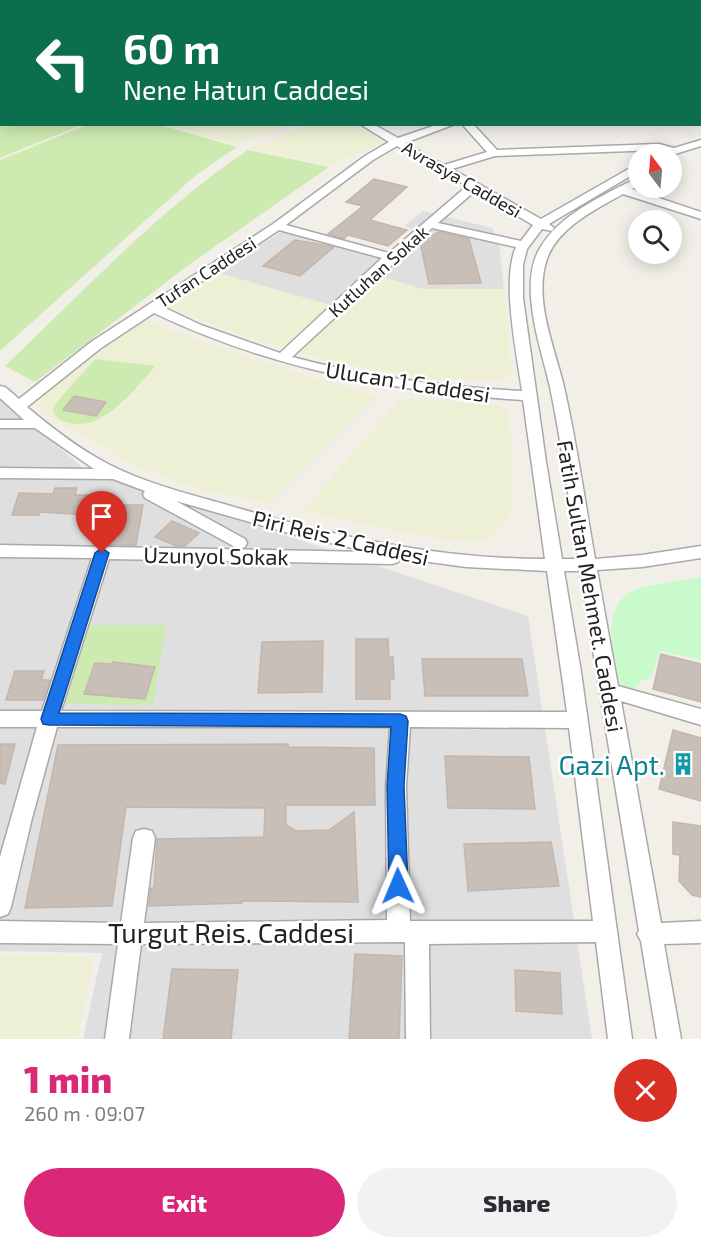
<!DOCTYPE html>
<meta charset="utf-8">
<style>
:root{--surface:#fff;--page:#f2f2f3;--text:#2b2b33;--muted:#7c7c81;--accent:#db2777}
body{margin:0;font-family:"Exo 2",sans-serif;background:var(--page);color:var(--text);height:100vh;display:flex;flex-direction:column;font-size:22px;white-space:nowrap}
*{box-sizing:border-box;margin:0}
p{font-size:20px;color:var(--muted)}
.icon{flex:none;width:33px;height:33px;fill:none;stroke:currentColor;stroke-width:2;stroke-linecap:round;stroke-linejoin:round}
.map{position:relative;height:1039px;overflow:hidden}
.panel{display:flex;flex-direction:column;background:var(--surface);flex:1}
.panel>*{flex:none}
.hud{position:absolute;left:0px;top:0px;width:702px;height:126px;box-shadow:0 3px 15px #0003;background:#0b6e4f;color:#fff;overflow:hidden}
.needle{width:39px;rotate:344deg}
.fabs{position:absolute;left:628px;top:144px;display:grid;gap:12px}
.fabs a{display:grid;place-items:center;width:54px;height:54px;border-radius:50%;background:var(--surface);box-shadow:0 3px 15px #0003;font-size:30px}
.pin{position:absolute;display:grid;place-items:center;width:51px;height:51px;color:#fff;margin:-62px -26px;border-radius:50% 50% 50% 0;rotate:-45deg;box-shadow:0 0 6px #0007}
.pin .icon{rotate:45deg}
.me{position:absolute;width:66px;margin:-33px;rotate:359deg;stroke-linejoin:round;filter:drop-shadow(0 0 4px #0008)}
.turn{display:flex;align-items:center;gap:21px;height:126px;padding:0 24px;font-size:27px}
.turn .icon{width:78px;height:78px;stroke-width:2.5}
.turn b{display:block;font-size:42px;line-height:51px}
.round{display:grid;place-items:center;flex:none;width:63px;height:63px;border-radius:32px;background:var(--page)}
.headline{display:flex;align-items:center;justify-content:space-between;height:102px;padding:0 24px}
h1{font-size:36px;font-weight:800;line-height:45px;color:var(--accent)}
.cta{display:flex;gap:12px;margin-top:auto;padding:12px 24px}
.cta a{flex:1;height:69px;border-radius:36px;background:var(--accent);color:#fff;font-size:24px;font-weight:800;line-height:69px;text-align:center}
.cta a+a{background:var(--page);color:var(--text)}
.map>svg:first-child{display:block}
</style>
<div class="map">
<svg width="701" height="1039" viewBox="0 0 701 1039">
<rect width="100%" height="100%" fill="#f2efe9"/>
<g fill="#e0dfdf">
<path d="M423 211 492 228 499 243 504 289H423L378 276 340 308 215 272 291 226 390 253 416 230 404 226Z"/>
<path d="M0 395 83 468 528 616 592 1039H83L102 953 0 951Z"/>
</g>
<g fill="#eef0d5">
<path d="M167 125 289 124V125L238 145Z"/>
<path d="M309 125H353L381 140 380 144 332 165 250 149Z"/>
<path d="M215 272 340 308 378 276 423 289H504L512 377 486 380 438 379 366 368 298 353 240 335 165 306Z"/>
<path d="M143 318 204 343 267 364 378 396 271 503 204 491 137 467 51 417 39 406 43 394 75 366Z"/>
<path d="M401 398 499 405 510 408 512 512 494 534 475 542 427 537 302 511Z"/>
<path d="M0 955 94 957 78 1039H0Z"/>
</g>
<g fill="#cdebb0">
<path d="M305 0H674L675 1H305Z"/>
<path d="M0 45 2 124 81 125 0 158Z"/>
<path d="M87 125H160L237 147 196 175 0 351V160Z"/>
<path d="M248 150 329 167 190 264 35 382 5 366C83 292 158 210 248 150Z"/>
<path d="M95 359 155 366C136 388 103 431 71 423 62 422 56 418 53 410L56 403Z"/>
<path d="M86 625H166L153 705 66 704Z"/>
</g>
<path fill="#c8facc" d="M701 577V660L660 651 651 679 641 680 632 692 620 685C614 658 599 607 633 591 651 583 681 581 701 577Z"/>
<g fill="#c7bfb8" stroke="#c4b6ab" stroke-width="1.5">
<path d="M374 179 407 187 370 220 407 230 388 246 348 235 344 239 328 234 363 206 346 202Z"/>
<path d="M438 232 469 239 481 283 429 284 420 242 428 235 432 236Z"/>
<path d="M295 240 334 247 300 276 263 266Z"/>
<path d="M74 396 106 402 96 416 63 410Z"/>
<path d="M55 488H77L75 495H107L102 516 40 512 39 515H12L19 493 53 494Z"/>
<path d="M117 505H143L136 545H109Z"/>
<path d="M172 521 199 533 185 546H176L155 537Z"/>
<path d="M356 639H388L389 657H393L394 679 390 678V699H356Z"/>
<path d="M323 641 322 692 258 693 262 642Z"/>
<path d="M661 654 701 664V702L653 689Z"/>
<path d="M422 659H522L528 696H425Z"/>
<path d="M113 662 155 667 145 699 84 694 95 663 112 664Z"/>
<path d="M15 671H44L41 680H50L43 700H6Z"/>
<path d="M673 730 701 738V801L659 789Z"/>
<path d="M0 744H15L5 784 0 783Z"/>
<path d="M288 744V747L374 748 375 805H286V825L296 831 329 830 354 812 358 902 242 901V903L149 906 151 888H154L157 839 264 837 265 808 126 807 112 906 25 908 58 745Z"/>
<path d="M445 756 529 757 535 809 448 808Z"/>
<path d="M673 822 701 826V897L692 895 679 881 680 855 673 854Z"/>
<path d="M551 842 559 886 468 891 464 844Z"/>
<path d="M355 954 402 956 399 1039H349Z"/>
<path d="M172 969 238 970 231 1039H163Z"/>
<path d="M515 970 560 973 562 1014 516 1011Z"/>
</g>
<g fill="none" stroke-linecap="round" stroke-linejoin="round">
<g stroke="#a9a9a9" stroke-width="3">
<g id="minor">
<rect x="0" y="33" width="2" height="6"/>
<rect x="700" y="78" width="1" height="7"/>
<path d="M360 124H373L398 138 439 124H455L405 143 444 165 487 152 462 124H473L497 150 659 144 674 148 701 140V146L672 155 660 154 663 151 659 150 495 156 452 169 541 219 639 163V171L549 224 554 228 552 231 542 229 527 249 523 265V298L546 462 562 559H578C569 502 562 444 550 387 543 357 533 328 531 297 530 280 531 263 540 248 559 215 602 196 635 179L639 178V185L632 189 701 212V219L623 194C596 209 555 229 546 262 534 302 555 348 564 387 577 444 585 502 595 559L642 555 701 546V558L642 567 597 570 618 686 701 709V725L621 701 661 923 701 921V943L664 944 681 1039H657L641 941 637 934 639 931 580 571H564L581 672 632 1039H608L596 942 429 944 430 1039H406L405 942 141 944 129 1039H105L118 944 0 943V921L121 923 133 838 136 831 144 829 152 831 155 838 144 923 387 920 386 786 390 727H57L32 818 11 907 8 914 0 917V857L37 727H0V711H42L92 558 0 557V545L369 552 292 534 176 501 245 539 247 543 245 547 239 549 145 498 143 494 145 491 113 479 0 478V468L94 469 35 428H0V420H24L0 398V386L5 387 19 399 91 342 273 224 365 156 389 142ZM397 146 467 186 389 253 286 225 373 160ZM475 191 533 225 521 241 438 223ZM432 228 516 247C501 280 517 354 522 391 444 387 368 377 292 357ZM279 230 382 258 280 353 201 325 163 307ZM154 313C271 369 394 392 523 400L545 559C436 559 328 535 224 504 185 493 145 483 108 464 79 449 52 428 27 407L101 348ZM400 558 466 567 547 571 567 712 61 711 109 559 392 564 398 562ZM410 727 569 728 593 921H410L406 786Z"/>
</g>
</g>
<use href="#minor" fill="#fff" fill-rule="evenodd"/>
</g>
<path fill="#1a73e8" stroke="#114b97" stroke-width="1.5" d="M102 548 109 553 59 713 400 714 406 716 408 721 404 786 408 886 405 892 398 895 392 892 389 886 387 786 391 727 49 725 43 724 41 719 95 553Z"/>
<defs>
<g id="building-bare" transform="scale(1.8)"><path d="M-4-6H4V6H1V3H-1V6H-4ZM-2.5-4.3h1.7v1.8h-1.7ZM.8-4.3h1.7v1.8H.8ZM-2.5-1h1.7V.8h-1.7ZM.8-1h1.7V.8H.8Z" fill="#0f9aa8" stroke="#fff" stroke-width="2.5" paint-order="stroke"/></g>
</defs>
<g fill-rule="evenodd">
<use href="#building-bare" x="683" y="764"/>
</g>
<g text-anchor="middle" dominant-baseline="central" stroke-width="5" stroke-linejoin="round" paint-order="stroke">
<g font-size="18" fill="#222" stroke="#fff">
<text transform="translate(462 179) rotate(30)">Avrasya Caddesi</text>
<text transform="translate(378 271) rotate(-42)">Kutluhan Sokak</text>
<text transform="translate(206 272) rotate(-33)">Tufan Caddesi</text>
</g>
<g font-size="22" fill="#222" stroke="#fff">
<text transform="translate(408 381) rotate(9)">Ulucan 1 Caddesi</text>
<text transform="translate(341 537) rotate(13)">Piri Reis 2 Caddesi</text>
<text transform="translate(216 555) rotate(1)">Uzunyol Sokak</text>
<text transform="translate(591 586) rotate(80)">Fatih Sultan Mehmet. Caddesi</text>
</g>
<g font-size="27" fill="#0d838f" stroke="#fff" text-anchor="end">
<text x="665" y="764">Gazi Apt.</text>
</g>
<g font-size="27" fill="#222" stroke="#fff">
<text x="231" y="932">Turgut Reis. Caddesi</text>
</g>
</g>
</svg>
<div class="fabs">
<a><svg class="needle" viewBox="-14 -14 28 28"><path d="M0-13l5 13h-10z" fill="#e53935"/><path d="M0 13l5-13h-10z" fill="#7c7c81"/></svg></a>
<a><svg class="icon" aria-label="search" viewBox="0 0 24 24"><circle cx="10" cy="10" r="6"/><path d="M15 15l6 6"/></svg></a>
</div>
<div class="pin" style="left:102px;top:553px;background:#d93025"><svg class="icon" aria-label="arrive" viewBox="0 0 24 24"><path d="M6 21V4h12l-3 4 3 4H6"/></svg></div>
<svg class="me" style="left:398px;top:886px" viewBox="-20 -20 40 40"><path d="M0-17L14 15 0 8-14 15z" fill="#1a73e8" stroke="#fff" stroke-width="4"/></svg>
<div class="hud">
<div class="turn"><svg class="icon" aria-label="left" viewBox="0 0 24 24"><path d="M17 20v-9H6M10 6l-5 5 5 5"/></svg><div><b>60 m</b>Nene Hatun Caddesi</div></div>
</div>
</div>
<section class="panel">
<div class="headline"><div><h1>1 min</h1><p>260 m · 09:07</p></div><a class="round" style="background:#d93025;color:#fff"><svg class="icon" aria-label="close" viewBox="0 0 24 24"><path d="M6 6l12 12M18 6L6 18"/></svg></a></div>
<div class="cta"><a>Exit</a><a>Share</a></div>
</section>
